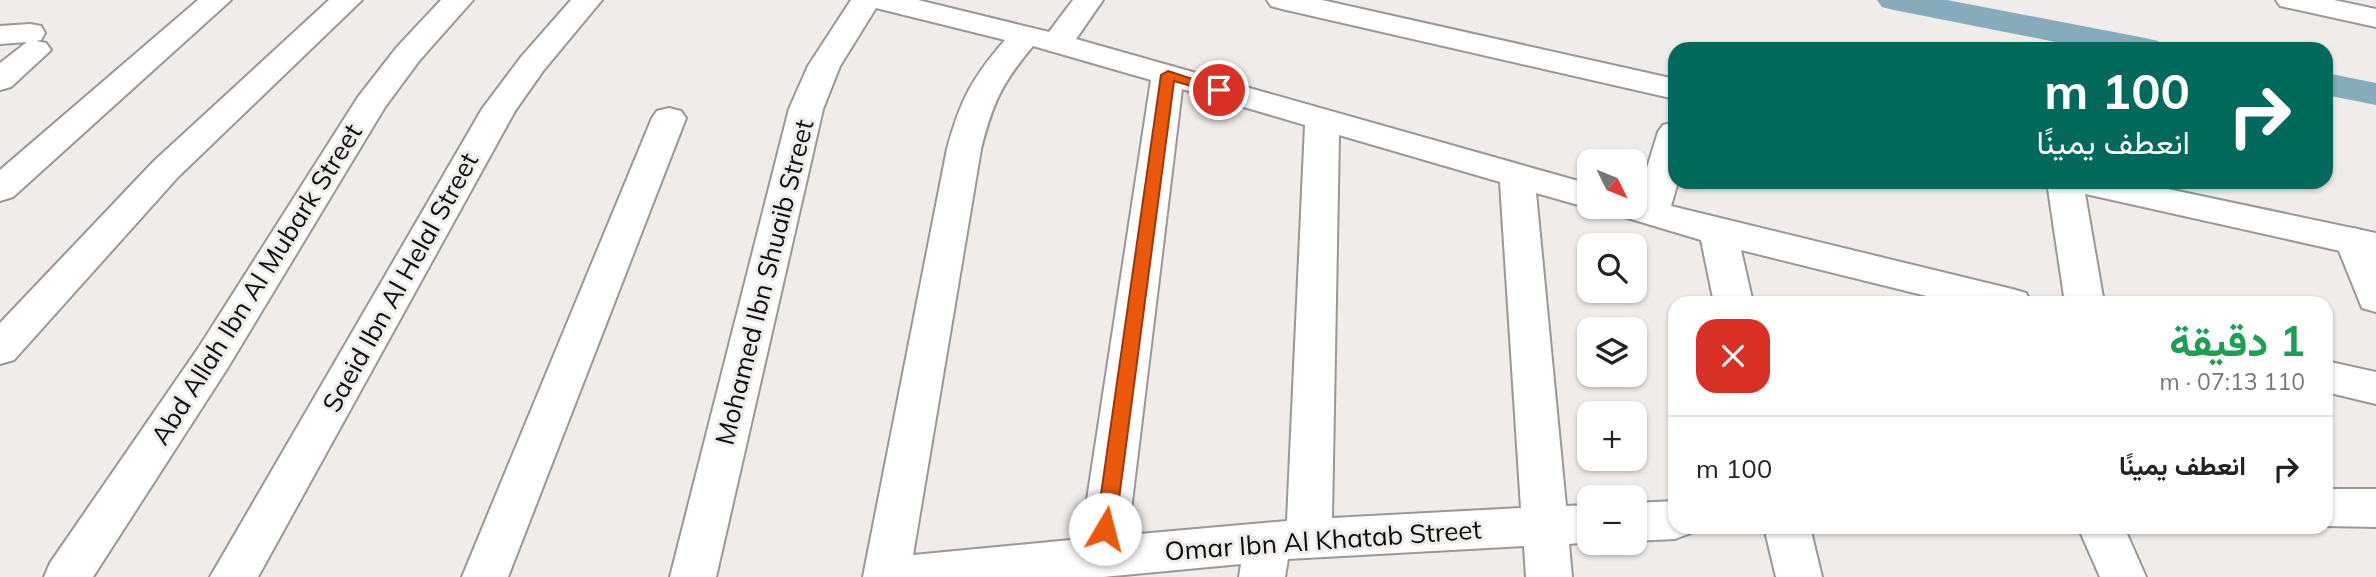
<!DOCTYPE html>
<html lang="ar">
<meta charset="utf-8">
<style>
:root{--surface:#fff;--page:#f2f2f2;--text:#222;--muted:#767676;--line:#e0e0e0}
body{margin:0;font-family:Mulish,Vazirmatn,sans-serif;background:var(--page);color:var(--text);direction:rtl;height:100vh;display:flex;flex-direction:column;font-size:26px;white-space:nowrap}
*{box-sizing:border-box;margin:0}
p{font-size:23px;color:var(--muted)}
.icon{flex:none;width:38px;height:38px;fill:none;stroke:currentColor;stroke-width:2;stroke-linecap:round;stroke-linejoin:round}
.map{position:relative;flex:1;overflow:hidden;direction:ltr}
.drawer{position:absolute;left:1668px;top:296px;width:665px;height:238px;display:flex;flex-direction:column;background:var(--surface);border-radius:21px;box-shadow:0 2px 5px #0004;direction:rtl}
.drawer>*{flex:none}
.banner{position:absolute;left:1668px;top:42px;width:665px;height:147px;border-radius:21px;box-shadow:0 2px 5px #0004;direction:rtl;background:#00695c;color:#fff;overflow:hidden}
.needle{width:46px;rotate:133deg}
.fabs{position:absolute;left:1577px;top:149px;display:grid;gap:14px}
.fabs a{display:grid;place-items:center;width:70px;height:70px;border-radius:14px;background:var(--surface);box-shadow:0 2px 5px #0004;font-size:35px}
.pin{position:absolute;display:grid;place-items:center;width:60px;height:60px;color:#fff;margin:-30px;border:4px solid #fff;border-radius:50%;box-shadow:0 2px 7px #0007}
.me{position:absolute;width:77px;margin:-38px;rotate:8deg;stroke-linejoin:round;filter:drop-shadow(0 0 5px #0008)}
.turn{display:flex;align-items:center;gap:24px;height:147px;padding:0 28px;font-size:32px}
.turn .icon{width:91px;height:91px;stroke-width:2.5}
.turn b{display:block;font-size:49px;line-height:60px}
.round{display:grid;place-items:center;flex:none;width:74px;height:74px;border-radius:21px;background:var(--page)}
.overview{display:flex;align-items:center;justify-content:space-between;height:119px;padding:0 28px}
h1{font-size:42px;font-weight:700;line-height:52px;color:#1e9e55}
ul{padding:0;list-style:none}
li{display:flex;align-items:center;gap:21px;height:105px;padding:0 28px;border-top:2px solid var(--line)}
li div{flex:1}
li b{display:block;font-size:26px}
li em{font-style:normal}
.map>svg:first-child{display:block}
</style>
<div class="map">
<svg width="2376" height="577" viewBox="0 0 2376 577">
<rect width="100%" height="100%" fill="#efecea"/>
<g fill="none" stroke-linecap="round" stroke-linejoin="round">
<g fill="#85abbd" fill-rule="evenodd">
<path d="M1877 0H1947L2145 38 2158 41 2163 49H2091L1894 10 1882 7Z"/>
<path d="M2326 73 2376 83V105L2326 95Z"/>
</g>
<g stroke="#9a9795" stroke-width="4">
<g id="minor">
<path d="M198 0H231L13 197 0 201V170Z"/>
<path d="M329 0H362L178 177 14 360 0 364V323L154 161Z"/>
<path d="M441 0H473L419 61 385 107 227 369 93 577H44L50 563 199 347 358 97 397 47Z"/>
<path d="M571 0H602L543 71 515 111 258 577H210L482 109 521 57Z"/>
<path d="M851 0H918L1049 32 1073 0H1103L1076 39 1589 184V206H1594L1589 208 1536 193 1566 506 1589 505 1590 542 1569 544 1572 577H1526L1524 546 1288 559 1285 577H1239L1241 564 1103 577H863L947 149C960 101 972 78 1005 40L876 8 840 66 823 109 716 577H670L789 109 808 66ZM1033 46 1151 80 1081 539 913 555 981 149C993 102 1002 83 1033 46ZM1182 89 1305 125 1287 521 1128 535ZM1339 135 1500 182 1521 508 1332 518Z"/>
<path d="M2276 0H2334L2376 9V27L2280 6Z"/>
<path d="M30 24 41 26 45 33 41 40 36 41 46 43 51 50 11 87 0 90V63L27 42 0 44V26Z"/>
<path d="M669 108 681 111 686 118 508 577H462L652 118 657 111Z"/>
<path d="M1675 122V182H1678L1671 206 2012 289 2026 293 2031 303H1955L1741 250 1753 303H1714L1701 240 1614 214 1609 206H1634V196L1638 197 1658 132 1663 125Z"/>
<path d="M2047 182H2083L2104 303H2065Z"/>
<path d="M2354 228 2367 232 2376 250V312L2362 308 2335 241 2341 232Z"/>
<path d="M2326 361 2376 372V404L2326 392Z"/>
<path d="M2326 489H2376V527L2326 526Z"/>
<path d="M1675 501V527H1694L1691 533 1675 539 1634 541V503Z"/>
<path d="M1764 527H1810L1822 577H1776Z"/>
<path d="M2078 527H2124L2146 577H2100Z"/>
</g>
</g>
<g stroke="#9a9795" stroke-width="4">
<g id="major">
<path d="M1267 0H1322L1675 79V99L1282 9 1271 6Z"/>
<path d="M2063 182H2135L2376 233V259L2081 193 2068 190Z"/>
</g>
</g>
<use href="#minor" fill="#fff" fill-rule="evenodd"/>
<use href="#major" fill="#fff" fill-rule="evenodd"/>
</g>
<path fill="#ea580c" stroke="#983908" stroke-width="2" d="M1168 71 1226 90 1219 94 1174 81 1115 529 1112 535 1105 537 1099 535 1096 529 1161 75Z"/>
<g text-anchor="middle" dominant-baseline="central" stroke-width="6" stroke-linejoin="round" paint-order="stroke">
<g font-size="26" fill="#0e0d0d" stroke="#efecea">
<text transform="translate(400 282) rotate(-61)">Saeid Ibn Al Helal Street</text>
<text transform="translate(764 282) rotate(-76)">Mohamed Ibn Shuaib Street</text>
<text transform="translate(256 284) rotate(-58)">Abd Allah Ibn Al Mubark Street</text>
<text transform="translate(1323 540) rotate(-4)">Omar Ibn Al Khatab Street</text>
</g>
</g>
</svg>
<div class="fabs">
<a><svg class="needle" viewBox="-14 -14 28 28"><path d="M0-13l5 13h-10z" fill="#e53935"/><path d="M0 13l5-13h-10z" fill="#767676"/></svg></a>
<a><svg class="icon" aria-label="search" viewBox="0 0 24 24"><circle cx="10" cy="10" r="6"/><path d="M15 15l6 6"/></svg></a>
<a><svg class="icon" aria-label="layers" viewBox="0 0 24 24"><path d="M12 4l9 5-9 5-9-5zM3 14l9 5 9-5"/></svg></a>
<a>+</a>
<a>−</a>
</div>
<div class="pin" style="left:1219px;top:90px;background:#d93025"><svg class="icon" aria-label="arrive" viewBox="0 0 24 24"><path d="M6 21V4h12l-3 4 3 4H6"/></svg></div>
<svg class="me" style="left:1105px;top:529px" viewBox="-20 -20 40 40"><circle r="19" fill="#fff"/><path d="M0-13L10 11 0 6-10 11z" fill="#ea580c"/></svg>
<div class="banner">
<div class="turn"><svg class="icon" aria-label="right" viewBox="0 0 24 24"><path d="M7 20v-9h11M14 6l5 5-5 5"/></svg><div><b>100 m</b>انعطف يمينًا</div></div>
</div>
<section class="drawer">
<div class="overview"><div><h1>1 دقيقة</h1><p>110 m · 07:13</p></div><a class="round" style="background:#d93025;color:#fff"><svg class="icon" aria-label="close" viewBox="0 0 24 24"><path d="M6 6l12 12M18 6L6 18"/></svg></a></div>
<ul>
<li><svg class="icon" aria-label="right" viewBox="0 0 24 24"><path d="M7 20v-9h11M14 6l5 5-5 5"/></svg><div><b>انعطف يمينًا</b></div><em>100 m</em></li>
</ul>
</section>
</div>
